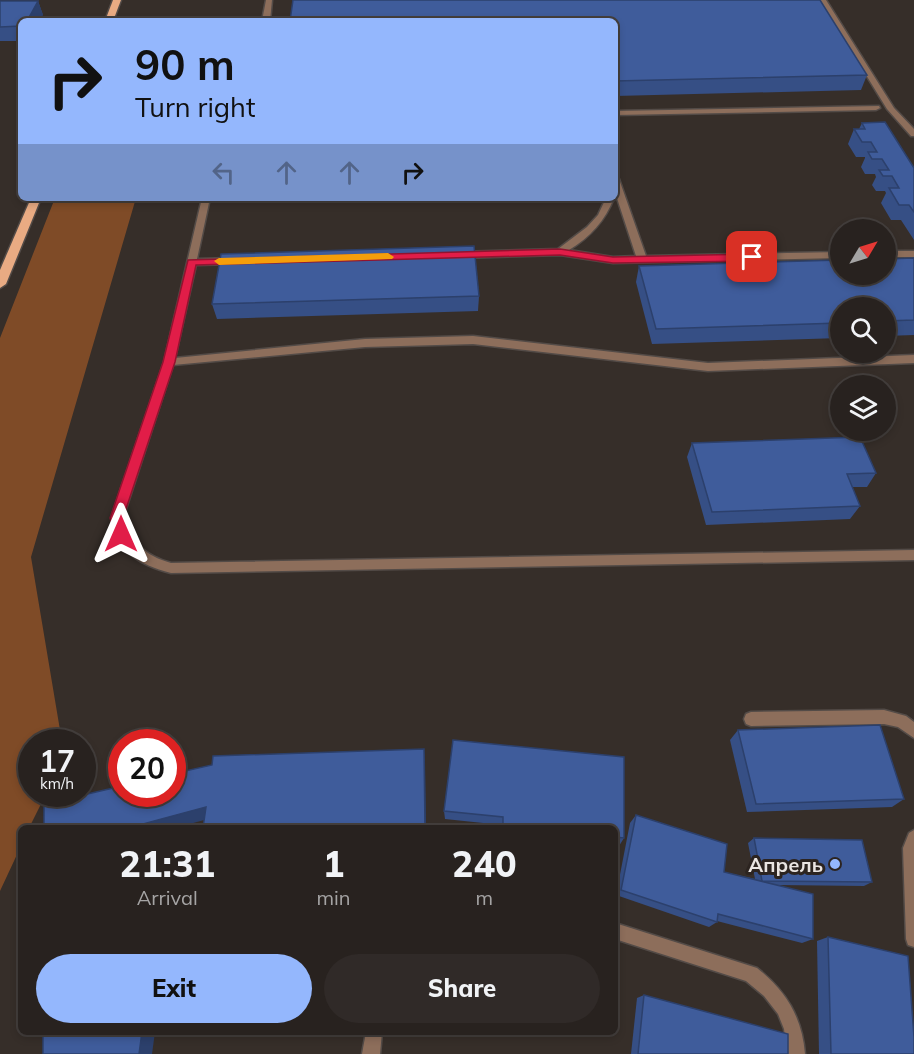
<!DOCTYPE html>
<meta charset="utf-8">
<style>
:root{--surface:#28221f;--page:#302a28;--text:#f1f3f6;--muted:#a5a4a4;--line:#443f3d;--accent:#94b7fd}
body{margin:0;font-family:Mulish,sans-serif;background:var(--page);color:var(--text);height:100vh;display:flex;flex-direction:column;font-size:22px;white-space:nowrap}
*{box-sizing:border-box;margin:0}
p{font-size:20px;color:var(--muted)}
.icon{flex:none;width:33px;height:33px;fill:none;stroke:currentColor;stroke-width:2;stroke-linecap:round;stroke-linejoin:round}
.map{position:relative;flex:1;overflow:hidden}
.side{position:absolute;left:18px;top:825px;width:600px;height:210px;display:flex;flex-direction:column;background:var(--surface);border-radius:9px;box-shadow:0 3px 9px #0003,0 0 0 2px var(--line)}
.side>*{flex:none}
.top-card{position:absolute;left:18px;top:18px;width:600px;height:183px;border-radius:9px;box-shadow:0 3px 9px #0003,0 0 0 2px var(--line);background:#94b7fd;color:#111;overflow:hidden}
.needle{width:39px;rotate:52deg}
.buttons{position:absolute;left:830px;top:219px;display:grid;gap:12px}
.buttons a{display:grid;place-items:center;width:66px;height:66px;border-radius:50%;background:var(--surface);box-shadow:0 3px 9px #0003,0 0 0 2px var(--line);font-size:30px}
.speed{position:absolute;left:18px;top:729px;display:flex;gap:12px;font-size:30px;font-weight:700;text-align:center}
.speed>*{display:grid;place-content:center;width:78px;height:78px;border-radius:50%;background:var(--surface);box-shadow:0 3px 9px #0003,0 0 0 2px var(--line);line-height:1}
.speed small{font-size:15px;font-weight:400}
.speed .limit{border:9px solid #d22;background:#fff;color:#111}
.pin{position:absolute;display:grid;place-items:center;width:51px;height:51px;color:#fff;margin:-26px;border-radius:12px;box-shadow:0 3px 9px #0006}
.me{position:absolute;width:66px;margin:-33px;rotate:0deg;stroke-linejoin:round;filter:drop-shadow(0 0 4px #0008)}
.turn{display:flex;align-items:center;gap:21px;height:126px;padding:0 18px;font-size:27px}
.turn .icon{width:78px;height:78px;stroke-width:2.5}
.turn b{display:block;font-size:42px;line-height:51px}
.lanes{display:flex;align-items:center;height:57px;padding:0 18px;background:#0003;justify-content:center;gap:30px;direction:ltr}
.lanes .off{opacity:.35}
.eta{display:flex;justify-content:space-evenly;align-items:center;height:102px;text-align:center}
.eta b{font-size:36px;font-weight:800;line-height:42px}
.action{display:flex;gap:12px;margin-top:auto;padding:12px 18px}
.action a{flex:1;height:69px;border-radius:36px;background:var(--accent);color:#111;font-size:24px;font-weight:800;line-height:69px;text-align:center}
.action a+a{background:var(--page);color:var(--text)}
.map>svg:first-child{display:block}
</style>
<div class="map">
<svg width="914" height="1054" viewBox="0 0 914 1054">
<rect width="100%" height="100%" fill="#362e29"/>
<path fill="#7f4b27" d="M55 198H136L31 557 62 742H32V794H46L29 828H21V846L0 891V338Z"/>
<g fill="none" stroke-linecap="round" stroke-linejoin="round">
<g stroke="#534b47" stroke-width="3">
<g id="service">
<path d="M266 0H272L270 21H262Z"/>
<path d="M820 0H826L894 108 914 129V136H911L887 109Z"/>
<path d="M879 106 880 108 876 110 615 115V111Z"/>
<path d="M615 176 619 179 646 256 840 252V258L613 263 560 255 458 258 453 255 458 252 558 249 587 227 598 215 606 198H614C605 221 590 237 569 250L613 257 636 256 615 192Z"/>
<path d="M202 198H210L197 259 234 258 239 261 234 264 196 265 175 358 365 339 473 336 708 363 914 355V363L708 371 473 344 365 347 173 365 123 518C131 543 146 556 171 563L914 550V560L171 573C137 564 121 553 111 518L164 362Z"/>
<rect x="885" y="251" width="29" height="6"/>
<path d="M884 710 906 716 914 722V738L898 727 884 724 751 726 746 724 744 719 746 714 751 712Z"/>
<path d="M914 830V947L908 945 906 939 903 848 909 833Z"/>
<path d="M615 923 757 968C786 991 802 1017 805 1054H787L784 1029 778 1014 764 996 746 981 615 939Z"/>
<path d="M366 1032H382L380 1054H362Z"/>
</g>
</g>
<g stroke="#534b47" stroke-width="3">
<g id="primary">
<path d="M113 0H121L113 21H105Z"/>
<path d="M31 198H41L6 284 0 288V270Z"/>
</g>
</g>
<use href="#service" fill="#8d6e5b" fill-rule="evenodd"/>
<use href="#primary" fill="#e9ab83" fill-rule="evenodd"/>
</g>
<g fill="#364f85">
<path d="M0 1H38L43 15 21 21V41H0Z"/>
<path d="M615 21 867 75 861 90 615 96Z"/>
<path d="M862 123 914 168V240L901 220H891L881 203 886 193 885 191H876L872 185 876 177 875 174H865L861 167 865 158V157H856L848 144 854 129H859Z"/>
<path d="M914 258V335L885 336V308H840V338L652 344 636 282 639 266Z"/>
<path d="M479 296 478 311 217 319 212 304Z"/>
<path d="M692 443 876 473 867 487H852L860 506 850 519 706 525 687 457Z"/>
<path d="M738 730 904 799 892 807 747 812 730 740Z"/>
<path d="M453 740 624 757V838L619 846 615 845V828H502V825L445 819 444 811Z"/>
<path d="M636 815 724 872 755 879 748 843 754 838 872 882 864 886 777 885 813 939 802 943 717 921V922L709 927 616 895 630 823Z"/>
<path d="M828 937 914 1054H819L817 941Z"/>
<path d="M644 995 788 1054H631L637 998Z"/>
</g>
<g fill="#2c406c">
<path d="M38 1 43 15 40 21H27Z"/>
<path d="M424 749 425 760 426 828H425Z"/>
<path d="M206 807 215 817 175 828H139V825Z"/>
<path d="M142 1032H155L152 1054H139Z"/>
</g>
<g fill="#3f5c9b" stroke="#2c406c" stroke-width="1.5">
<path d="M293 0H820L867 75 615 81V21H290Z"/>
<path d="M0 1H38L27 21H21V26L0 27Z"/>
<path d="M885 122 914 168V212L909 205H899L889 188H899L892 176H883L879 170H889L882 159H872L868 152H877L871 142H862L854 129H865L862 123Z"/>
<path d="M474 246 479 296 212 304 221 254Z"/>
<path d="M914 258V320L885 321V308H840V323L656 329 639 266 840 260V274H885V259Z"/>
<path d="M860 437 876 473 847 474 860 506 712 512 692 443Z"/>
<path d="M880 725 904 799 756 804 738 730Z"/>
<path d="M453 740 624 757V838L615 837V828H503V817L444 811Z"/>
<path d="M424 749 425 828H203L206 807 139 825V828H44V804L122 786V794H172V774L212 765 213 756Z"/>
<path d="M636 815 727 844 724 872 813 894V939L718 914 717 922 621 890Z"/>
<path d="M754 838 862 840 872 882 762 881Z"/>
<path d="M828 937 908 956 914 1037V1054H831Z"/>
<path d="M644 995 788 1034V1054H638Z"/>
<path d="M43 1032H142L139 1054H43Z"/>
</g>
<path fill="#e11d48" stroke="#92132f" stroke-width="1.5" d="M560 249 613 257 752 254 758 257 752 261 613 263 560 255 196 265 175 362 123 518 127 534 125 538H116L110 518 163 362 188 260Z"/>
<path fill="#f59e0b" d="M388 253 394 257 392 259 219 265 214 261 219 258Z"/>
<circle fill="#94b7fd" stroke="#2c2420" stroke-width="2" cx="835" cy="864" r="6"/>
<g text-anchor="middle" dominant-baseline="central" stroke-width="6" stroke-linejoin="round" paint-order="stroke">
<g font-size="20" font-weight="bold" fill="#eae5e2" stroke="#2c2420" text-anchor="end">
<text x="823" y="864">Апрель</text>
</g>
</g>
</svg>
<div class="buttons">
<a><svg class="needle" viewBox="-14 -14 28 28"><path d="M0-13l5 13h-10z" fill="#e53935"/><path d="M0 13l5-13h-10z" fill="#a5a4a4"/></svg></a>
<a><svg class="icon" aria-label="search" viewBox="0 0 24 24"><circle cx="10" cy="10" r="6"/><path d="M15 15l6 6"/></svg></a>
<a><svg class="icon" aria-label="layers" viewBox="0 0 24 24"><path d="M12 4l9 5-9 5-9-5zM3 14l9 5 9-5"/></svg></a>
</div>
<div class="speed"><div>17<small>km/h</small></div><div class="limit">20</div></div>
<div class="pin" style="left:752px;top:257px;background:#d93025"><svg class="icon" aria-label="arrive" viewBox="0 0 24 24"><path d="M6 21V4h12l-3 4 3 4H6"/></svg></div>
<svg class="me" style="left:121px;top:534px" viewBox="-20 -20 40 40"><path d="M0-17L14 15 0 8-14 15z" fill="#e11d48" stroke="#fff" stroke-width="4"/></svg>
<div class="top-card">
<div class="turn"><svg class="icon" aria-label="right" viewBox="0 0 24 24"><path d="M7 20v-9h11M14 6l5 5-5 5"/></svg><div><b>90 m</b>Turn right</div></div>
<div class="lanes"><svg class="icon off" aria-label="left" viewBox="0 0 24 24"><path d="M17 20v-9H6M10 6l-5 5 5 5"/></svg><svg class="icon off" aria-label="ahead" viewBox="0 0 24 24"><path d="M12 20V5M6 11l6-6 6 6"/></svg><svg class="icon off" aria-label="ahead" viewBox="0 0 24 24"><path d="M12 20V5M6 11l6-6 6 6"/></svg><svg class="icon" aria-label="right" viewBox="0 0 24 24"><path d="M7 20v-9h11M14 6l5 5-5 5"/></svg></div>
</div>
<section class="side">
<div class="eta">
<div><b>21:31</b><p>Arrival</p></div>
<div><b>1</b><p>min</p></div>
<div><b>240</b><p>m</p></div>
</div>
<div class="action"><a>Exit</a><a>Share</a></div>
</section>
</div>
